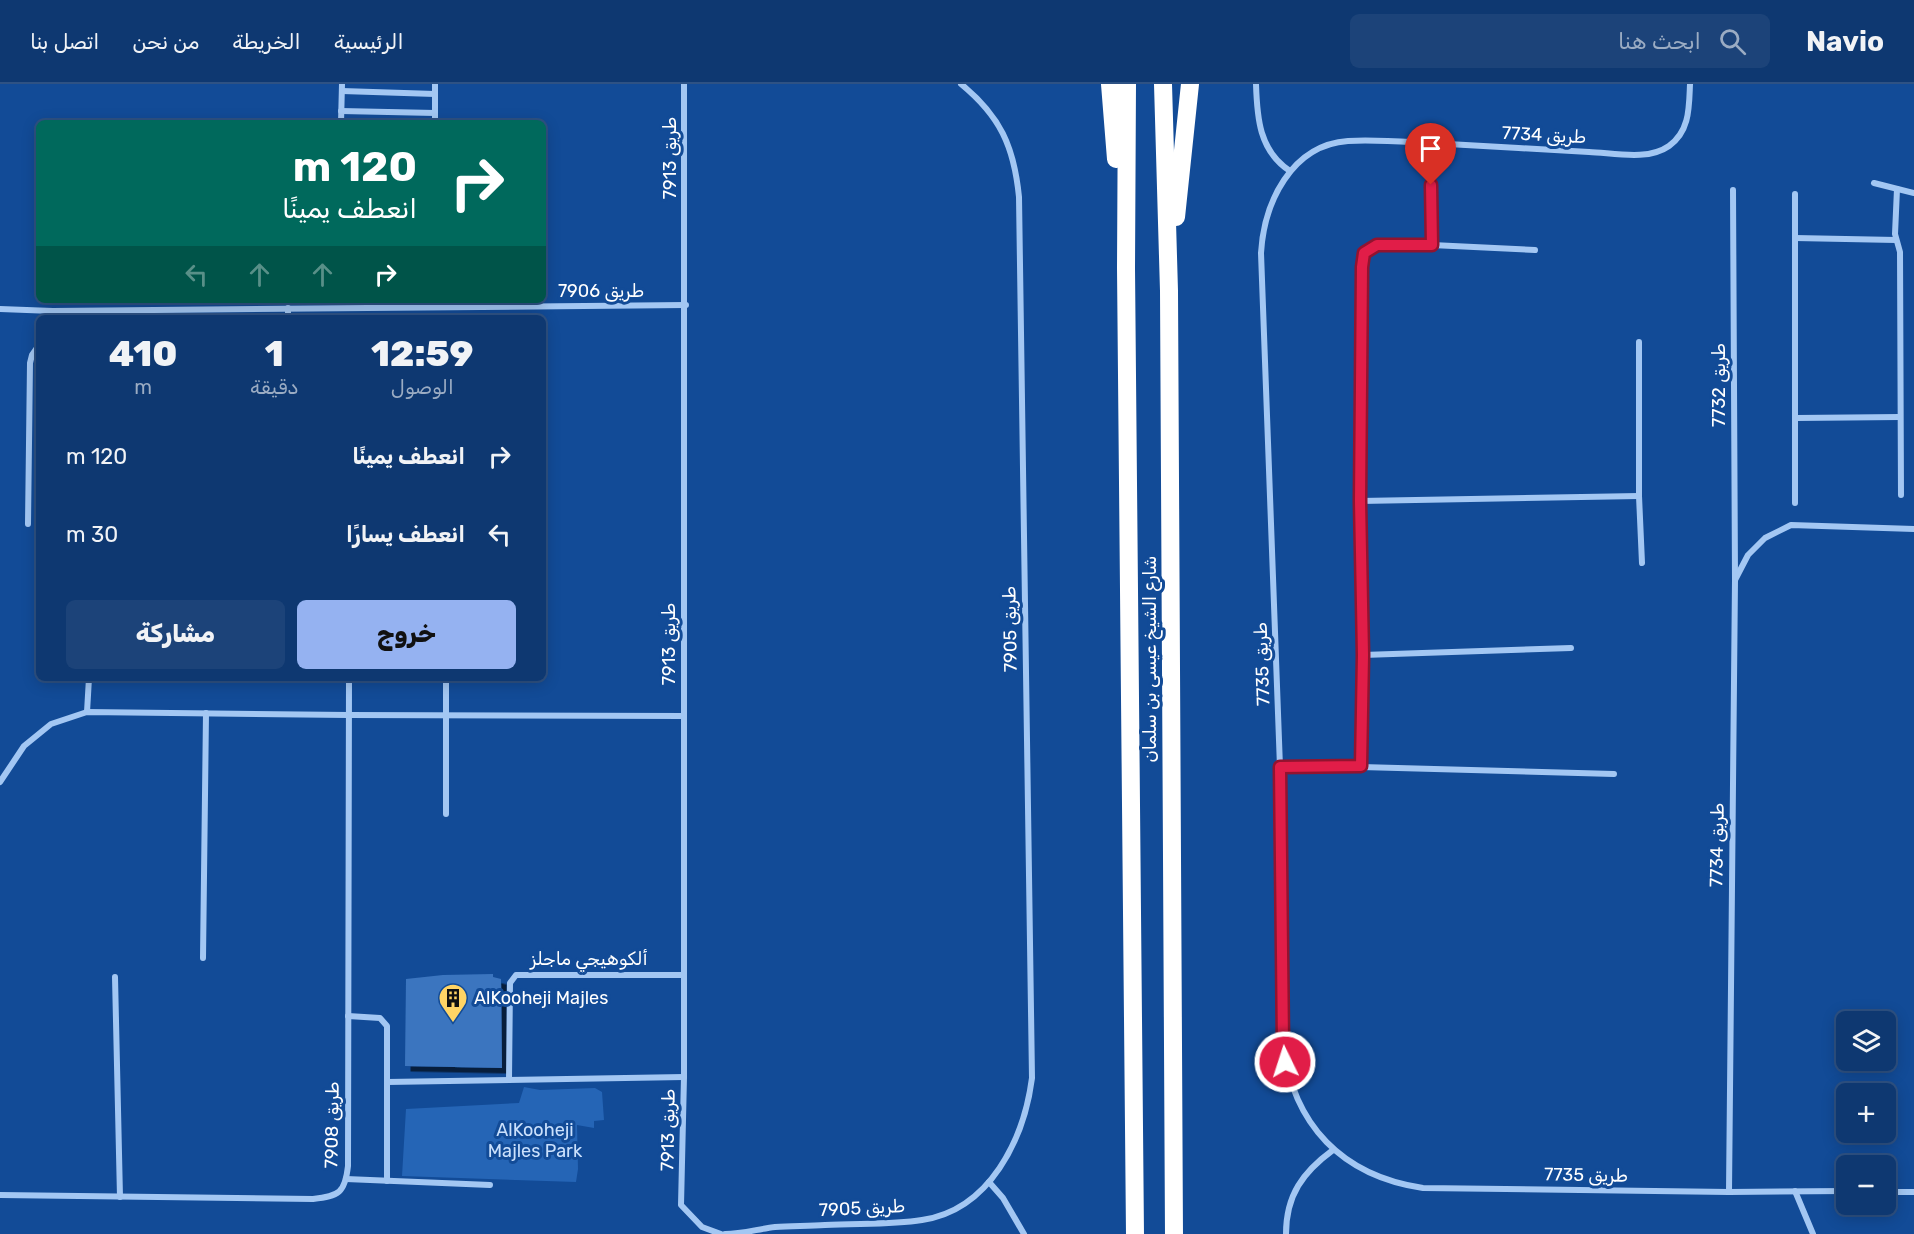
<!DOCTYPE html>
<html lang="ar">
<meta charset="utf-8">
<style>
:root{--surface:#0e3871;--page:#1c4379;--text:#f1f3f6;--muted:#9bacc3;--line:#2e5284;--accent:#95b2f1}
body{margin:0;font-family:Rubik,"Noto Sans Arabic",sans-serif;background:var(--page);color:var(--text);direction:rtl;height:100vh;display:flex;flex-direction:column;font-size:22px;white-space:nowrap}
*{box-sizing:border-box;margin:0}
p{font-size:20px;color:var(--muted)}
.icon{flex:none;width:33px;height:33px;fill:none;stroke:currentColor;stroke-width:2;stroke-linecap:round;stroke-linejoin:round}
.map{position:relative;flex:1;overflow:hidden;direction:ltr}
.details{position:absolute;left:36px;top:231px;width:510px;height:366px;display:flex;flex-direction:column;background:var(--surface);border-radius:9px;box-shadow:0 3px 15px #0003,0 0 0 2px var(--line);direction:rtl}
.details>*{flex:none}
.guide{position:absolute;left:36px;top:36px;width:510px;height:183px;border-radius:9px;box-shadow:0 3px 15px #0003,0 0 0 2px var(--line);direction:rtl;background:#00695c;color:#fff;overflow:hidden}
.buttons{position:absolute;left:1836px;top:927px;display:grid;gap:12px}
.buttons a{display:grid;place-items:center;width:60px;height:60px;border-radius:9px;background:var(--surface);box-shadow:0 3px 15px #0003,0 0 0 2px var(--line);font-size:30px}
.pin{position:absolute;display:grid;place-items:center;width:51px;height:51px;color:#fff;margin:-62px -26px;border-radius:50% 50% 50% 0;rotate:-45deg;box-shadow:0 0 6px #0007}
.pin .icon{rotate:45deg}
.me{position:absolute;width:66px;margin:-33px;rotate:356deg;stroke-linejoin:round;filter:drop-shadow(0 0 4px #0008)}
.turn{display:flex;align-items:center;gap:21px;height:126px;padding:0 30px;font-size:27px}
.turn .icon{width:78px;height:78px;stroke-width:2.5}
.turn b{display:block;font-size:42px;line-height:51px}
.lanes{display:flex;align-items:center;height:57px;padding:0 30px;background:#0003;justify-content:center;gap:30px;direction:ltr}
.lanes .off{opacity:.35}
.eta{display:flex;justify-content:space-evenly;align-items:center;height:102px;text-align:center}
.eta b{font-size:36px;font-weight:800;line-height:42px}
.primary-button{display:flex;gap:12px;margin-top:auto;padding:12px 30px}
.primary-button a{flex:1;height:69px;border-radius:9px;background:var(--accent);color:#111;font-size:24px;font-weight:800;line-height:69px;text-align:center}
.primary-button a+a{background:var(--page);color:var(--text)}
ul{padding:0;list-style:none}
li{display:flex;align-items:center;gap:18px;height:78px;padding:0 30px}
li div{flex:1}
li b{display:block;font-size:22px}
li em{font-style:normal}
header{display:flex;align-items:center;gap:36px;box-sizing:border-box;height:84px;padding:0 30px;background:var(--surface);border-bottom:2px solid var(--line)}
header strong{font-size:28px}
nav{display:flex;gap:33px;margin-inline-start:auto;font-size:21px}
.search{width:420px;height:54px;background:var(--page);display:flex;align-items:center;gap:15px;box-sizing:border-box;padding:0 21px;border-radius:9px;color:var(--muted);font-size:22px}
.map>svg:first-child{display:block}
</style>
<header>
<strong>Navio</strong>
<div class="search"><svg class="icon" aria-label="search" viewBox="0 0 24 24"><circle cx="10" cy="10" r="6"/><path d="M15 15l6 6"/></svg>ابحث هنا</div>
<nav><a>الرئيسية</a><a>الخريطة</a><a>من نحن</a><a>اتصل بنا</a></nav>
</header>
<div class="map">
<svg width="1914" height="1150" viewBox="0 0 1914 1150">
<defs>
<filter id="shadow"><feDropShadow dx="5.5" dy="5.5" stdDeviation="0" flood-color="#0009"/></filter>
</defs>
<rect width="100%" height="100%" fill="#124b97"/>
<path fill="#2565b6" d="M524 1003 540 1006 595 1004 602 1008 604 1036 594 1037V1044L577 1041 578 1085 576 1098 402 1092 406 1025 519 1019Z"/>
<path fill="#3b75bf" filter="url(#shadow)" d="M493 890V893L501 895 502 984 405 982 406 895 443 891Z"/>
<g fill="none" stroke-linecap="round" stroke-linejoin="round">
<g stroke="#a3c7f3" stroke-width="6">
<path d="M684 0V993L681 1121 702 1143 721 1150"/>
<path d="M1256 0C1257 33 1259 67 1290 87"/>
<path d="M1690 0C1689 23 1690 47 1669 62 1648 77 1614 69 1589 68 1542 65 1495 63 1448 60 1415 59 1381 55 1348 57 1291 61 1264 119 1261 169L1280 683 1283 960C1293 1041 1342 1092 1423 1104L1729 1108 1846 1107"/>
<path d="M342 7 435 10"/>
<path d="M341 27 435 29"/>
<path d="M341 39 342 0"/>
<path d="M435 39V0"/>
<path d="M1430 59 1432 161"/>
<path d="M1874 99 1914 109"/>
<path d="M1897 105 1895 150 1900 168 1901 411"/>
<path d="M1733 106 1735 495"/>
<path d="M1795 154 1896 156"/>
<path d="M288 224V234"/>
<path d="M0 225 53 227 686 221"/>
<path d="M1639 258V412L1642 479"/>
<path d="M1796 334 1900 333"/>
<path d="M1360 417 1639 412"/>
<path d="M1795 419V110"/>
<path d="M28 440 30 279 32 271 39 261"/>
<path d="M1363 571 1571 564"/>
<path d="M87 628 89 594"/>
<path d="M1280 683H1361L1614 690"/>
<path d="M1361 683 1363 571 1360 417 1362 183 1364 169 1377 161H1432L1535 166"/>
<path d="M0 698 24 662 51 640 87 628 348 631 683 632"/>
<path d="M446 730V594"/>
<path d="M203 874 206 629"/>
<path d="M115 893 120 1113"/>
<path d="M348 932 380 934 387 942V1097"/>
<path d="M509 996 510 899 516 891H684"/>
<path d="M387 998 684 993"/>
<path d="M346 1095 490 1101"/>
<path d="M989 1098 1003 1114 1024 1150"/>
<path d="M1795 1107 1813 1150"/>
<path d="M1729 1108 1735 496 1748 471 1765 454 1791 441 1914 445"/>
<path d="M1886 1108H1914"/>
<path d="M0 1111 313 1115C339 1112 345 1109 348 1082L349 594"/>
<path d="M725 1150C742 1150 758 1145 775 1143 792 1142 809 1142 825 1141 857 1139 891 1141 922 1136 990 1126 1024 1055 1032 994L1019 113C1014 62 1000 32 961 0"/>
<path d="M1286 1150C1286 1111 1303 1088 1333 1066"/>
</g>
<g stroke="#fff" stroke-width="18">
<path d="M1110 0 1116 75"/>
<path d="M1127 0 1126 184 1135 1150"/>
<path d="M1163 0 1169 207 1174 1150"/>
<path d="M1176 133 1190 0"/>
</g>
</g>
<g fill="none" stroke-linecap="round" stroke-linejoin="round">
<g stroke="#92132f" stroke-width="15">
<path id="route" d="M1285 978 1283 960 1280 683 1361 682 1363 571 1360 417 1362 183 1364 169 1377 161H1432L1431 101"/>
</g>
<use href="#route" stroke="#e11d48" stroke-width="10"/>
</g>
<defs>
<g id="building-pin" transform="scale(1.5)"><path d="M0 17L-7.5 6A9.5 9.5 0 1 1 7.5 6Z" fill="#ffd465" stroke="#124b97"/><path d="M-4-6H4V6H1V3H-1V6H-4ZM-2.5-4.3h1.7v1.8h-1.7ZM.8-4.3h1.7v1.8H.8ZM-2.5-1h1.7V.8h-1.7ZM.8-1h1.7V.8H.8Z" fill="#111"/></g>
</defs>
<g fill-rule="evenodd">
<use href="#building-pin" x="453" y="914"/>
</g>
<g text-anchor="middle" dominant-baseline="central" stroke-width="6" stroke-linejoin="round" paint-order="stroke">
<g font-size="18" fill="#fff" stroke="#124b97">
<text transform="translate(1544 51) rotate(3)">طريق 7734</text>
<text transform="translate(670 74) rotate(-90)">طريق 7913</text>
<text x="601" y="207">طريق 7906</text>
<text transform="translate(1719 301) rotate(-90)">طريق 7732</text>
<text transform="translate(1010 545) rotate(-91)">طريق 7905</text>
<text transform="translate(669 560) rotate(-90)">طريق 7913</text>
<text transform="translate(1150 575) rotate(-90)">شارع الشيخ عيسى بن سلمان</text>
<text transform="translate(1262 580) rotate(-92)">طريق 7735</text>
<text transform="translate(1717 761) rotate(-89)">طريق 7734</text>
<text x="589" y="875">ألكوهيجي ماجلز</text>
<text transform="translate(332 1041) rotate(-89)">طريق 7908</text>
<text transform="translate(668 1046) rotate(-89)">طريق 7913</text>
<text transform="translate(1586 1091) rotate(1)">طريق 7735</text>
<text transform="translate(862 1124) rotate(-3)">طريق 7905</text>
</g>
<g font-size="18" fill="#fff" stroke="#124b97" text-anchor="start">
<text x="474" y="914">AlKooheji Majles</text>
</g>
<g font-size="18" fill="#cbe1fd" stroke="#124b97">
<text x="535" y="1046">AlKooheji<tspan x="535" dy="21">Majles Park</tspan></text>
</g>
</g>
</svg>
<div class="buttons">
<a><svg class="icon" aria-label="layers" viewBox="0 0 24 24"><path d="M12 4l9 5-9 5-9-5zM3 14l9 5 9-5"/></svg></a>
<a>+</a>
<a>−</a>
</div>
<div class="pin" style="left:1431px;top:101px;background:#d93025"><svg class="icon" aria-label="arrive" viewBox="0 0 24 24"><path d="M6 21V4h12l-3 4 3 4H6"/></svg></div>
<svg class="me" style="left:1285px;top:978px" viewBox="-20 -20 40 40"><circle r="17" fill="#e11d48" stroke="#fff" stroke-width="3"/><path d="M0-11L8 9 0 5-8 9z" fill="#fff"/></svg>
<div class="guide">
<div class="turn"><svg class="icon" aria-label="right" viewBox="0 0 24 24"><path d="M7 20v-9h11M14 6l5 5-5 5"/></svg><div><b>120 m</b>انعطف يمينًا</div></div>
<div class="lanes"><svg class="icon off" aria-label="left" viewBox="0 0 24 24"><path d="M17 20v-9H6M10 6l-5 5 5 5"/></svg><svg class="icon off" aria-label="ahead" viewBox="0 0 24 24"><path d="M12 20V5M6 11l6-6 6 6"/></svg><svg class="icon off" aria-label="ahead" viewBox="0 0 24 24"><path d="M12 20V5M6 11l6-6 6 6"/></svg><svg class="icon" aria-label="right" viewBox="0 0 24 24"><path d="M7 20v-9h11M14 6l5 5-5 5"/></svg></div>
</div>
<section class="details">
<div class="eta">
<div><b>12:59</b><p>الوصول</p></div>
<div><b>1</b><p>دقيقة</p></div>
<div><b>410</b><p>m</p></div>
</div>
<ul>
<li><svg class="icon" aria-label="right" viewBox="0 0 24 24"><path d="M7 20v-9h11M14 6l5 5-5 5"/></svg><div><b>انعطف يمينًا</b></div><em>120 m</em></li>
<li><svg class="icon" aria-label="left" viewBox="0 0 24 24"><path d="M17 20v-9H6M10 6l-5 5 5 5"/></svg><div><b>انعطف يسارًا</b></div><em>30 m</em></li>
</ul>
<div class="primary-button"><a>خروج</a><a>مشاركة</a></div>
</section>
</div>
